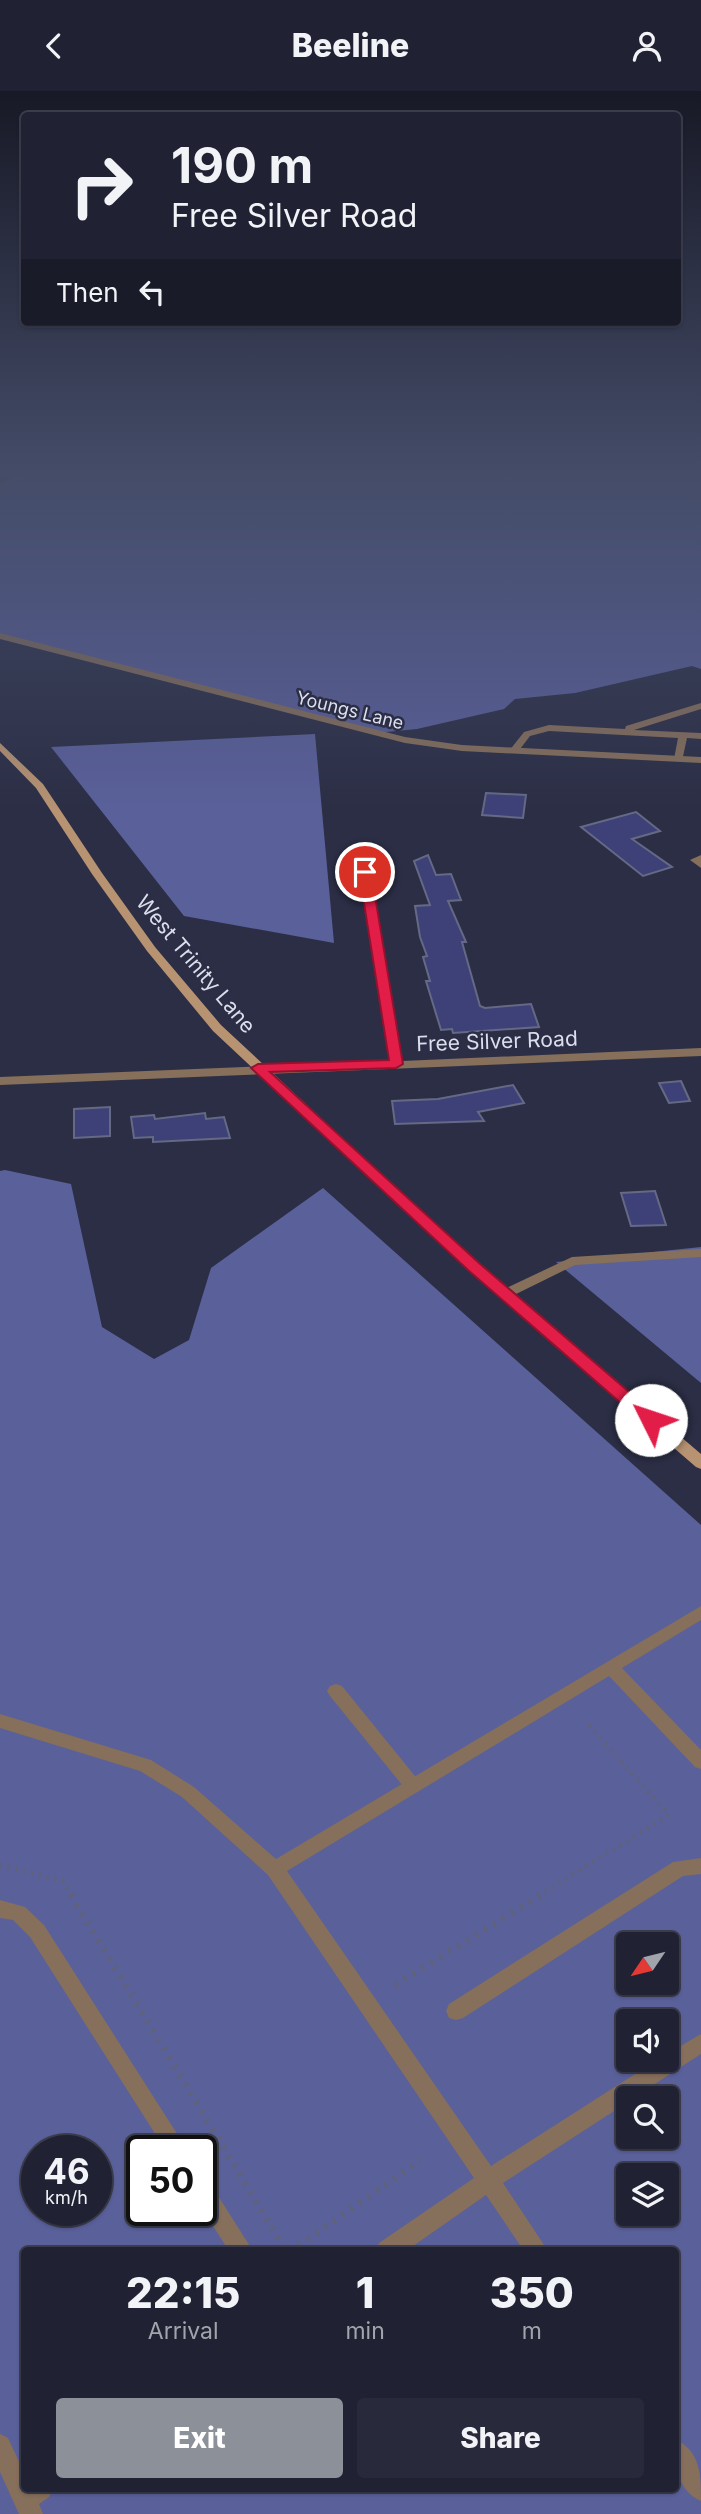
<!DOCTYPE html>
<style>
:root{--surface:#202234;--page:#282a3c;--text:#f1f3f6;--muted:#a2a4ac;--line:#3d3f4f;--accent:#8c9099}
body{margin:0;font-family:Inter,sans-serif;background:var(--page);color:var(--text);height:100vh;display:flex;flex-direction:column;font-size:26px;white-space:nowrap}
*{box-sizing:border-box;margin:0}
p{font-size:23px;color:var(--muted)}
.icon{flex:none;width:38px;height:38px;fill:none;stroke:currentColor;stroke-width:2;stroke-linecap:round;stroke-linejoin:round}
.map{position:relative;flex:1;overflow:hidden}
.details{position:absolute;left:21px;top:2156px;width:658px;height:245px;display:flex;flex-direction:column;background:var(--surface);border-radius:7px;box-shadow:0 2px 5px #0004,0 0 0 2px var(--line)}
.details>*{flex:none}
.banner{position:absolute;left:21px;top:21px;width:660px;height:214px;border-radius:7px;box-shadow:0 2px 5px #0004,0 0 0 2px var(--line);background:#202234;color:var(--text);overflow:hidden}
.needle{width:46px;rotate:235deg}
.controls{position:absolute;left:616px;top:1841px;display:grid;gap:14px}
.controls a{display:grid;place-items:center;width:63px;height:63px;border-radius:7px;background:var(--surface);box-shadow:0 2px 5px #0004,0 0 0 2px var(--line);font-size:35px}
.speed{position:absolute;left:21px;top:2044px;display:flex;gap:14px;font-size:35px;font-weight:700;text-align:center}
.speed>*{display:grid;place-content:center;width:91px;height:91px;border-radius:50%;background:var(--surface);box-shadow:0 2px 5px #0004,0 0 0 2px var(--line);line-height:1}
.speed small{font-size:18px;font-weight:400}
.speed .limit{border:4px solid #111;border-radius:10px;background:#fff;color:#111}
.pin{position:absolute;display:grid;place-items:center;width:60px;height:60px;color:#fff;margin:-30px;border:4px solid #fff;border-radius:50%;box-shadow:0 2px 7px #0007}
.me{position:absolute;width:77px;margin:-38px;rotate:311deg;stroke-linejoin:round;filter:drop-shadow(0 0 5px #0008)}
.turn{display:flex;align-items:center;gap:24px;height:147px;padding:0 35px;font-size:32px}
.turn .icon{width:91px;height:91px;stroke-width:2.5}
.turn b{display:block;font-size:49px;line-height:60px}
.then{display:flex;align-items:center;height:66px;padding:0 35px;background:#0003;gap:14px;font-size:26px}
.eta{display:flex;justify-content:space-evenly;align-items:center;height:119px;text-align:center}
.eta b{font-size:42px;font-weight:800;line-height:49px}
.primary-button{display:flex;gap:14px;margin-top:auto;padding:14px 35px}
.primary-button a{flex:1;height:80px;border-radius:7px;background:var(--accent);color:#fff;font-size:28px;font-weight:800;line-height:80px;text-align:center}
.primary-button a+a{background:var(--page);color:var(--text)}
header{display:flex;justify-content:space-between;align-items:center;height:91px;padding:0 35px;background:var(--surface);font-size:32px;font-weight:800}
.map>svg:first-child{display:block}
</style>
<header><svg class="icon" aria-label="back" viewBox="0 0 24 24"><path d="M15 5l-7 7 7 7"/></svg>Beeline<svg class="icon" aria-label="person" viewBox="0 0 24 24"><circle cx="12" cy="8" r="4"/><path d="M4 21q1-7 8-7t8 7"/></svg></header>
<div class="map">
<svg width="701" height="2423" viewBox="0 0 701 2423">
<rect width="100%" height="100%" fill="#2b2e45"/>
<g fill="#5a609a" fill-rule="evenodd">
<path d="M29 380H701V578L692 575 575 602 515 608 504 618 417 638 376 642 0 545V397Z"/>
<path d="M315 643 334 852 184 825 51 656Z"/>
<path d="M5 1079 71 1093 102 1236 154 1268 189 1249 211 1177 323 1097 701 1434V2423H0V1080ZM628 1853H667V1892H628ZM628 1930H667V1969H628ZM628 2007H667V2046H628ZM37 2060H96V2119H37ZM142 2060H201V2119H142ZM628 2084H667V2123H628ZM24 2160H676V2398H24Z"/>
<path d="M701 1156V1292L556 1171Z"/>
</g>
<g fill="#3d4178" stroke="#656984" stroke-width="2">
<path d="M486 702 526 704 523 727 482 724Z"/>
<path d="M636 721 660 740 632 748 672 776 643 785 581 736Z"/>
<path d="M428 764 436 784 451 783 461 809 448 810 466 851H462L480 915 485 917 531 913 539 936 453 942 452 938 441 939 426 890H430L423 866 427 865 420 846 415 815 430 814 414 770Z"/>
<path d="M681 990 690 1010 669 1012 659 992Z"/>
<path d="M513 994 524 1012 478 1021 484 1030 395 1033 392 1010 438 1008Z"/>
<path d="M110 1016V1045L74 1047V1018Z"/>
<path d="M205 1022 206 1028 224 1026 230 1047 153 1051V1046L134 1047 131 1026 154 1024 155 1028Z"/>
<path d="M655 1100 666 1134 631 1135 621 1102Z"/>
</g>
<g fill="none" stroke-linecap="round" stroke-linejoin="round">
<g stroke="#606378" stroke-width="5" stroke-dasharray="2 6" stroke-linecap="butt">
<path d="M0 1774 63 1790 72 1805"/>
<path d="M538 1805 669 1724 586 1631"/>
</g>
<g stroke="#606378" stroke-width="7" stroke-dasharray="2.5 8" stroke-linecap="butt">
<path d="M71 1804 286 2160"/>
<path d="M395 1894 541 1804"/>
<path d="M290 2160 420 2069"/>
</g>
<g fill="#866f5b" fill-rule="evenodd">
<path d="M701 612V618L634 639 701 642V648L687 647 682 670 674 668 678 647 549 640 530 645 517 662 509 660 524 641 549 634 625 638 626 635Z"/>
<path d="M701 764V777L690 769Z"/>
<path d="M336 1593 342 1595 419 1690 422 1695 419 1700 413 1703 407 1700 330 1605 327 1600 330 1595Z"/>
</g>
<g fill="#866f5b" fill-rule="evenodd">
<path d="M0 542 405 646 462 654 701 666V672L462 660 405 652 0 548Z"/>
<path d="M365 778 370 781 402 970 701 957V965L0 994V986L390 970 360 781Z"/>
<path d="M701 1158V1166L575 1174 510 1206 505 1208 498 1203 500 1200 572 1166Z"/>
<path d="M701 1515V1529L622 1577 701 1659V1678L695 1676 609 1585 287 1780 491 2075 657 1969H667V1963L701 1943V1963L633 2007H628V2011L503 2092 548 2160H524L486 2104 406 2160H376L379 2152 474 2087 268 1784 182 1706 140 1680 0 1637V1623L151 1669 194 1696 276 1768Z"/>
<path d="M701 1767V1783L683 1785 463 1927 456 1929 449 1927 446 1920 449 1913 673 1771Z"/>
<path d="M0 1809 25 1816 44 1834 188 2060H166L30 1846 13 1829 0 1827Z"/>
<path d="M201 2086 208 2089 253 2160H229L201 2116Z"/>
<path d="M0 2343 8 2347 24 2381V2398H53L49 2406 39 2413 43 2423H19L0 2381Z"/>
<path d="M676 2349C701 2360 701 2386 701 2410 677 2400 674 2372 676 2349Z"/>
</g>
<path fill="#866f5b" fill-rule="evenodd" d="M23 380H32L0 398V393Z"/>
<path fill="#b79372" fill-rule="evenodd" d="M0 652 43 693 102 782 155 856 221 934 478 1173 701 1363V1378L696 1376 468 1179 213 940 147 860 92 783 36 697 0 660Z"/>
</g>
<linearGradient id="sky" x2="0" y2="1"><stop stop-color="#181926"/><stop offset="0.53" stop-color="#444c68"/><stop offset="1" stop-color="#444c68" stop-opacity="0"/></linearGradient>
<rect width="701" height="720" fill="url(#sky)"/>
<path fill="#e11d48" stroke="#92132f" stroke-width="2" d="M365 777 371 781 403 973 396 977 270 981 479 1172 657 1325 659 1329 657 1333H645L468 1179 251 977 258 973 389 969 359 781Z"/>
<g text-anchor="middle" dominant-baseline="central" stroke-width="5" stroke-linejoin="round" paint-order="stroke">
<g font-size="18" fill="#dbdeed" stroke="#2b2e45">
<text transform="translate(350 619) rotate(14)">Youngs Lane</text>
</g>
<g font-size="21" fill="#dbdeed" stroke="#2b2e45">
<text transform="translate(196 873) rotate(50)">West Trinity Lane</text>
<text transform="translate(497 950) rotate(-2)">Free Silver Road</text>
</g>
</g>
</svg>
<div class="controls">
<a><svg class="needle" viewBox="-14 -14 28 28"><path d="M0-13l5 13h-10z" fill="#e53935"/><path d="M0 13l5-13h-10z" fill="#a2a4ac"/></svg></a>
<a><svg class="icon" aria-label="sound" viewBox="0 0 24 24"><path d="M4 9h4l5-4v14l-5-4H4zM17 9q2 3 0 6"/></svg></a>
<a><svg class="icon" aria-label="search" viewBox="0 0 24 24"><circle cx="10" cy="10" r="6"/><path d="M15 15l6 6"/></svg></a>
<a><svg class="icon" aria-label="layers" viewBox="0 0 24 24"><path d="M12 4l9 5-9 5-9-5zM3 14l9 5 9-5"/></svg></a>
</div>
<div class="speed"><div>46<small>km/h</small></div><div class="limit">50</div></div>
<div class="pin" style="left:365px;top:781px;background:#d93025"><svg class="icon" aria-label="arrive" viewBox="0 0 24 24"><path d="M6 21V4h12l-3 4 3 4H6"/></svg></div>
<svg class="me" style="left:651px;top:1329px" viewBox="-20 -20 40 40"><circle r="19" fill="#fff"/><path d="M0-13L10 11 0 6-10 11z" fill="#e11d48"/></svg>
<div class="banner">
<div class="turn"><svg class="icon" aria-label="right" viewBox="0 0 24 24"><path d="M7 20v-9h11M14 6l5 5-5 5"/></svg><div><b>190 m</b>Free Silver Road</div></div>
<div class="then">Then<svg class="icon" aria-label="left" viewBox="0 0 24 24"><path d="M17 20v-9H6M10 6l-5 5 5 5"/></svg></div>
</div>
<section class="details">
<div class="eta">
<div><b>22:15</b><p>Arrival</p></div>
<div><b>1</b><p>min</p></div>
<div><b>350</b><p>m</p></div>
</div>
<div class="primary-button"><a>Exit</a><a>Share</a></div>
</section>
</div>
